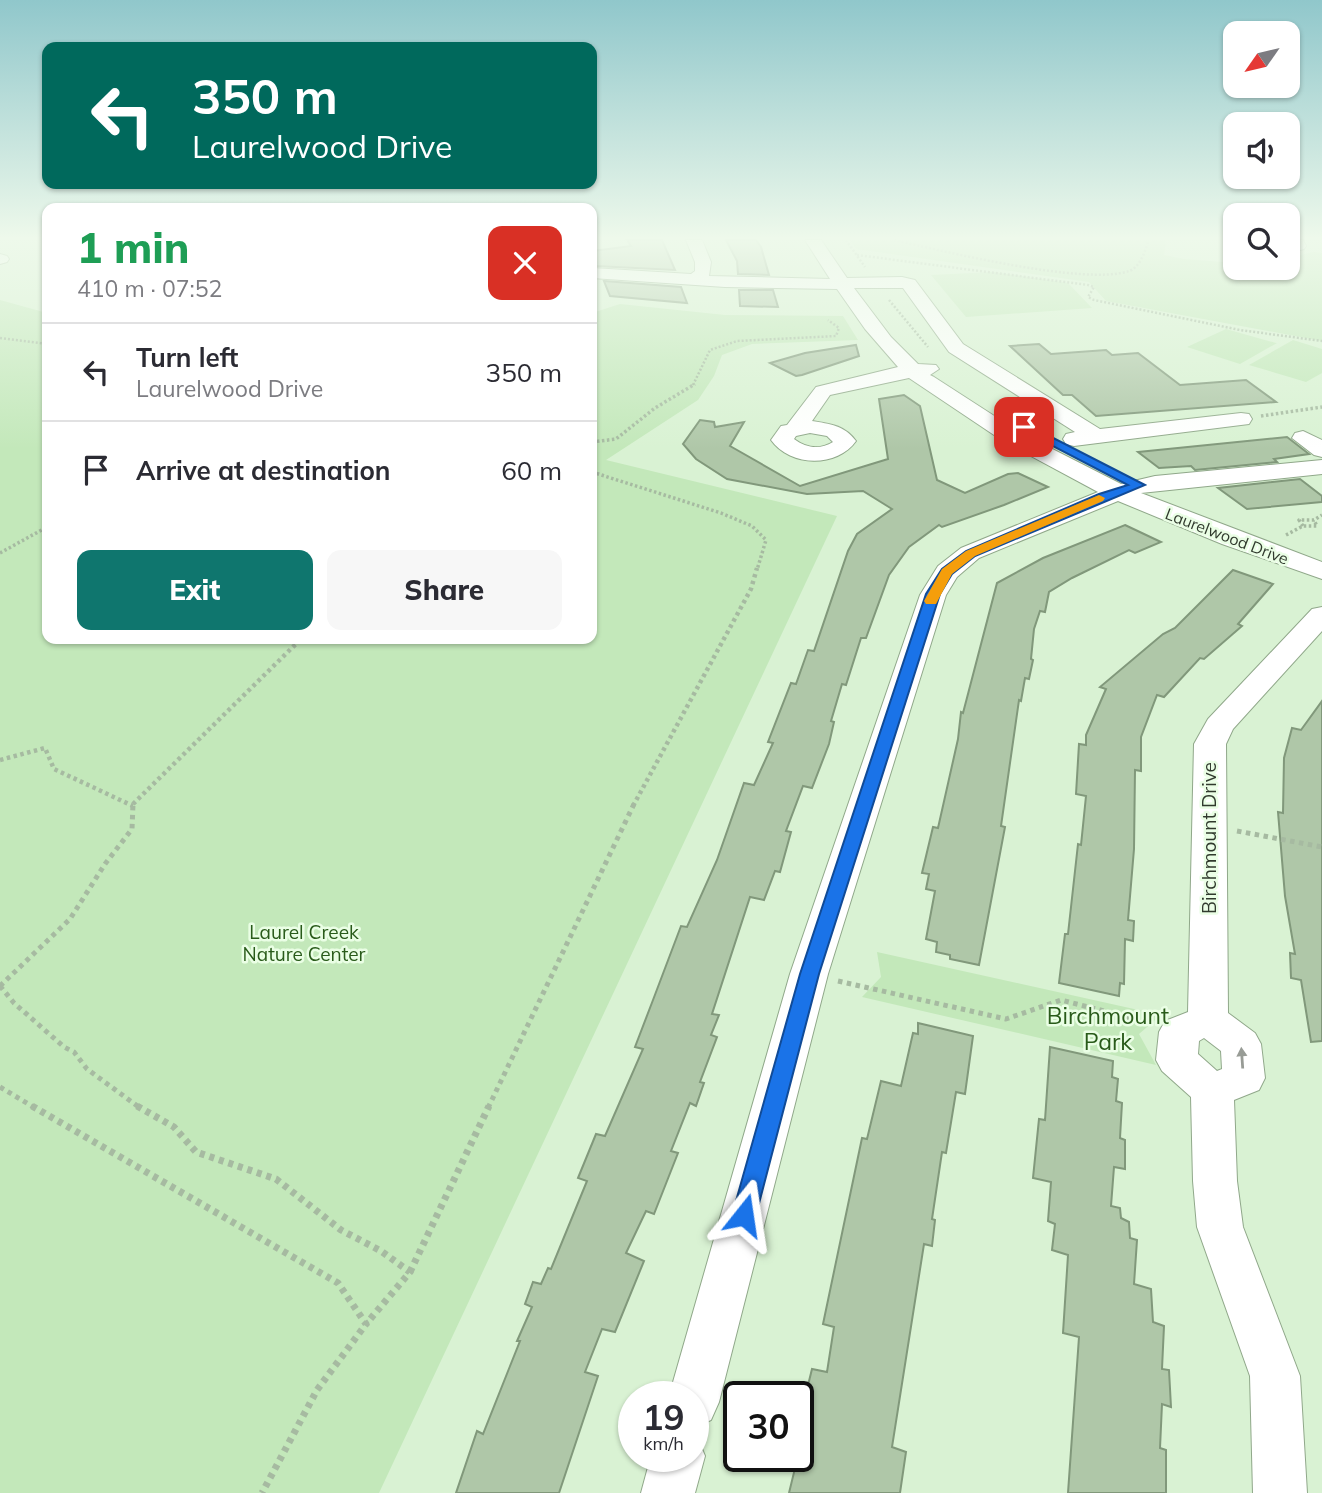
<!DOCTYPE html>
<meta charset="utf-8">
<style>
:root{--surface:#fff;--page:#f7f7f7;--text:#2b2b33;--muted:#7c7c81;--line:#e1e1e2;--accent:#0f766e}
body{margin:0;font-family:Mulish,sans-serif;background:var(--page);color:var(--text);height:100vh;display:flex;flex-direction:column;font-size:26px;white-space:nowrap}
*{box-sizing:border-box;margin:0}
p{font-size:23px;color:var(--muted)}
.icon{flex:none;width:38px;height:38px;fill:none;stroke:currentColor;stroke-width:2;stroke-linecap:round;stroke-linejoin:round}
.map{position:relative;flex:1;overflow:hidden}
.drawer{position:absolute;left:42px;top:203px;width:555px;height:441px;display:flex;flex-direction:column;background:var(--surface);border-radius:14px;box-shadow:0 2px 5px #0004}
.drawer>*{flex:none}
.guide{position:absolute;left:42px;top:42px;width:555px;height:147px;border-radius:14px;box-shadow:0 2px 5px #0004;background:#00695c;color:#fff;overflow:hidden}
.needle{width:46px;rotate:236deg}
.tools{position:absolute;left:1223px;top:21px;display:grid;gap:14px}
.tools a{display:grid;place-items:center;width:77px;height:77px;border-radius:14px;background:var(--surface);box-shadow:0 2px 5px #0004;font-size:35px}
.speed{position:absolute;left:618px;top:1381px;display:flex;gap:14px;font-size:35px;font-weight:700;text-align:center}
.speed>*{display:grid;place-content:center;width:91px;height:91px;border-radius:50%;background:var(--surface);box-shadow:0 2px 5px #0004;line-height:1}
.speed small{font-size:18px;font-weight:400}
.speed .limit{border:4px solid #111;border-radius:10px;background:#fff;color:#111}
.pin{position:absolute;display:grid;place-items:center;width:60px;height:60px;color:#fff;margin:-30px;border-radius:14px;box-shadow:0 4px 10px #0006}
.me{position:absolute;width:77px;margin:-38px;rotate:15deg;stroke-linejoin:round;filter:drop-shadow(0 0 5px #0008)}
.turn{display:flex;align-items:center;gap:24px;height:147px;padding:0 35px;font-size:32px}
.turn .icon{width:91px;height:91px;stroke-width:2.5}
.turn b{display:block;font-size:49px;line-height:60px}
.round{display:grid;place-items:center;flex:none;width:74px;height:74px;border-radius:14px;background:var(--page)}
.summary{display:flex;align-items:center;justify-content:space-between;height:119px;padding:0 35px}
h1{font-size:42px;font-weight:800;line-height:52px;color:#1e9e55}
.button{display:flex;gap:14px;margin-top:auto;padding:14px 35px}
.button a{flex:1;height:80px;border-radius:14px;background:var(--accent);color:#fff;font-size:28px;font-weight:800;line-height:80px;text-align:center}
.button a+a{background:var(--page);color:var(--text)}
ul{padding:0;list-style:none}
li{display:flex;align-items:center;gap:21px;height:98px;padding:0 35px;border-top:2px solid var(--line)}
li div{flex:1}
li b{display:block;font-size:26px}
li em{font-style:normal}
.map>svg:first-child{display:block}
</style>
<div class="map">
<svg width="1322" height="1493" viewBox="0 0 1322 1493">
<rect width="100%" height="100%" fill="#d9f2d3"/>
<g fill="#c3e8ba">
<path d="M850 240H1166L1164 255 1184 259 1235 263 1236 268H1288V258L1313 252 1322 253V341L1106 301 1089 282 856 249Z"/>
<path d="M993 272 1068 283 1092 308 966 317 931 275Z"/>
<path d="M0 300 47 313V639H592V313L620 304 725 315 843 316 858 340 752 344 722 355 714 376 698 400 606 460 837 516 379 1493H0Z"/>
<path d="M1226 329 1276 343H1277L1240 364 1187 347Z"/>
<path d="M1293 340 1322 349V373L1306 382 1249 365Z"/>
<path d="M877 952 1161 1015 1139 1034 1156 1065 862 997 881 977Z"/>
</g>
<g fill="#afc7a8" stroke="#81987b" stroke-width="2">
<path d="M627 240H662L675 270 596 266 592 251 631 246Z"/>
<path d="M726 240H756L761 247 769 275 738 274 737 261Z"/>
<path d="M604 281 681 287 687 303 610 296Z"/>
<path d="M739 290H773L778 307 740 306Z"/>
<path d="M1039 344 1051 354 1106 350 1112 355 1138 353 1180 385 1246 380 1276 402 1096 416 1072 395H1063L1010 346Z"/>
<path d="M856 345 859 356 802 375 796 376 770 363 805 353Z"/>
<path d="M904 395 920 406 937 480 965 493 1008 474 1018 473 1048 487 1004 505 942 527 939 525 909 547 889 575 866 638H861L846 685 842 684 831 721 834 722 829 744 812 788 803 786 786 831 791 832 780 872 775 871 764 900 750 897 712 1014 719 1015 711 1035 717 1037 700 1082 704 1083 696 1106 690 1103 671 1151 678 1153 654 1214 646 1211 626 1253 644 1261 615 1332 602 1329 585 1372 598 1376 559 1493H456L477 1431 483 1434 520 1341H517L532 1307 525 1304 533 1282 541 1284 548 1268 551 1269 587 1181 578 1178 596 1134 605 1136 643 1049 635 1047 653 1000 681 926 687 927 717 860 744 783 754 785 773 743 768 742 791 683 796 684 808 650 814 651 848 551 857 534 892 509 863 491 807 494 727 479 696 459 683 444 700 420 714 422 715 427 744 422 730 446 800 486 888 459 879 399Z"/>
<path d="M1287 437 1309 454 1274 459 1277 462 1195 470 1191 466 1159 468 1138 452Z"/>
<path d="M1300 479 1322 496V502L1247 509 1218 488Z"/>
<path d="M1125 525 1161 542 1135 553 1129 550 1072 578 1049 592 1045 612 1040 611 1034 629 1031 659 1033 660 1029 679 1025 678 1021 701 1019 700 1001 826 1005 827 979 965 950 959V955L936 952 937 942 926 939 935 891 926 889 929 874 922 873 933 827 938 828 958 739 961 712 963 713 997 583 1043 558Z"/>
<path d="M1233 570 1273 584 1238 624 1242 626 1204 659 1200 658 1164 697 1157 695 1141 737V771L1135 770 1134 849 1128 920 1134 921 1133 941 1125 939 1124 984 1120 983 1119 996 1059 983 1065 934H1068L1078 844 1081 845 1086 796 1076 794 1079 744 1086 745V735L1106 689 1100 687 1163 634 1175 628Z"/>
<path d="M1322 701V1041L1311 1042 1301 980 1291 978 1290 953 1295 954 1285 896 1278 812 1283 813 1284 758 1292 728 1301 730Z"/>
<path d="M918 1023 973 1036 965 1094 956 1092 946 1153 942 1152 932 1219 935 1220 932 1246 924 1244 892 1447 906 1452 900 1493H789L798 1456V1426L812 1369 827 1372 834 1327 823 1324 862 1138 867 1139 881 1081 901 1086 913 1033 918 1034Z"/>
<path d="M1050 1047 1113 1061 1112 1077 1118 1079 1116 1101 1122 1103 1120 1138 1125 1140V1169L1114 1167 1111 1206 1120 1208 1121 1218 1129 1222 1130 1238 1137 1240 1134 1284 1151 1289 1153 1322 1164 1326 1162 1369 1169 1370 1171 1407 1162 1404 1160 1448 1166 1450V1493H1068L1079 1337 1063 1333 1068 1255 1052 1250 1055 1224 1048 1221 1051 1182 1033 1178 1039 1119 1045 1120Z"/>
</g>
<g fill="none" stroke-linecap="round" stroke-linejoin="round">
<g stroke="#90a88a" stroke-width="2">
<g id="minor">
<path d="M686 240H702L711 262 709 276 830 279 805 240H821L847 278 902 277 915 280 963 344 1100 429 1241 413 1249 414 1252 419 1249 424 1241 425 1074 446 1066 444 1063 439 1066 434 1075 432 949 352 903 288H854L891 337 918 364 936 365 939 369 930 375 934 377 1019 432 1121 484 1155 476 1322 460V474L1141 493 1322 562V579L1222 544 1118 501 979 558 957 577 946 595 828 974 719 1402 711 1420 693 1428V1396H669L790 974 920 595 938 566 961 548 1098 492 1003 441 909 378 830 395 812 421C830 424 844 425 856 441 837 468 790 467 771 440L781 426 787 425 816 387 898 367 865 329 837 289 725 287 592 278V268L691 274 695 271V262ZM810 433 827 436 833 442C820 450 806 448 794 439L796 436Z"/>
<path d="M1288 240H1303L1306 246 1304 249 1288 253Z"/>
<path d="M0 254 7 256 9 259 7 262 0 264Z"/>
<path d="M1303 431 1322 440V457L1314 455 1292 438 1295 433Z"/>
<path d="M1322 607V631L1233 729 1226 744 1228 1013 1255 1033 1261 1044 1265 1078 1259 1090 1234 1100 1237 1181 1243 1227 1300 1376 1307 1493H1253L1250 1376 1197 1227 1193 1181 1191 1097 1162 1071 1156 1060 1159 1032 1165 1021 1188 1012 1194 744 1208 719 1312 609ZM1204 1038 1221 1051 1222 1069 1217 1071 1198 1054 1199 1041Z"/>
<path d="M693 1436 697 1437 705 1456 695 1493H641L651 1456H693Z"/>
</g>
</g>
<g stroke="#a6baa1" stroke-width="2.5" stroke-dasharray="2 2" stroke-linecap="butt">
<path d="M846 240 865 267"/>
<path d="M894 240C943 251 1085 286 1129 271 1141 267 1145 250 1149 240"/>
<path d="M857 255 1088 285 1094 287 1088 297 1094 300 1240 330 1322 341"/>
<path d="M889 300 928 347"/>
<path d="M0 338 47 344"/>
<path d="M693 385 710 350 737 341 836 336 839 328 828 320"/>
</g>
<g stroke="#a6baa1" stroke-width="3.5" stroke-dasharray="2.5 2.5" stroke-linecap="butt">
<path d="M1004 405 1027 419"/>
<path d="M1261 416 1322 407"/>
<path d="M592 442 616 439 655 408 695 384"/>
<path d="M592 472 721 513 752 526 766 540 757 570"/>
<path d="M1303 526 1299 520H1314L1322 515"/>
<path d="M1286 535 1303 526H1317L1314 520"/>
<path d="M0 553 47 527"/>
</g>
<g stroke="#a6baa1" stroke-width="4.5" stroke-dasharray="3.5 3.5" stroke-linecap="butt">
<path d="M0 760 45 748 54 769 133 806"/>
<path d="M133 804 301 639"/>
<path d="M633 806 751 589 757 568"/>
</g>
<g stroke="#a6baa1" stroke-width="5" stroke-dasharray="4.5 4.5" stroke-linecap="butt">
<path d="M1237 831 1322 847"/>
<path d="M838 981 1006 1019 1061 1000 1151 1023"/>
<path d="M0 986 70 919 105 864 132 829 133 804"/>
<path d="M0 986 14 1003 64 1047 74 1052 87 1069 140 1108"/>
<path d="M0 1087 35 1108"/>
<path d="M488 1108 634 804"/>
</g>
<g stroke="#a6baa1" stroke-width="7" stroke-dasharray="5 5" stroke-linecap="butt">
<path d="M32 1106 338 1283 366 1324 317 1390 262 1493"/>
<path d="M137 1106 174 1127 196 1152 276 1179 341 1230 381 1251 410 1272 366 1324"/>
<path d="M410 1272 489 1106"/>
</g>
<use href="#minor" fill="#fff" fill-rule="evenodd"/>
</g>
<defs><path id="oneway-solid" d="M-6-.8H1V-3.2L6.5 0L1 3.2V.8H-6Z" transform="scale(1.75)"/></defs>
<use fill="#989c96" href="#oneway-solid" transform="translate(1242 1058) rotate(-94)"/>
<linearGradient id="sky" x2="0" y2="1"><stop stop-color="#90c7cb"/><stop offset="0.53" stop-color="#eef9eb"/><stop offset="1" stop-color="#eef9eb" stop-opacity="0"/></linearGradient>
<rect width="1322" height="449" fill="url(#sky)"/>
<path fill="#1a73e8" stroke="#114b97" stroke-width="2" d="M1020 425H1028L1145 485 975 556 952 574 940 594 819 974 756 1215 752 1222 744 1225 736 1222 732 1215 800 974 926 594 942 569 966 551 1099 494 1128 485 1020 429Z"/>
<path fill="#f59e0b" d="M1099 495 1105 498 1103 501 975 556 952 574 936 604H926L924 601 942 569 966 551Z"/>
<g text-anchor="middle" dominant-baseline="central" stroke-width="5" stroke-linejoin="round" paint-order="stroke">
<g font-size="16" fill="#303a2d" stroke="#eafee5">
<text transform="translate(1227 536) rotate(21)">Laurelwood Drive</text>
</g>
<g font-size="19" fill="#303a2d" stroke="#eafee5">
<text transform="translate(1209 838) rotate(-90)">Birchmount Drive</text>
</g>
<g font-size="19" fill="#295b1a" stroke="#eafee5">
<text x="304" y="932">Laurel Creek<tspan x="304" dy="22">Nature Center</tspan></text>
</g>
<g font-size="23" fill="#295b1a" stroke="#eafee5">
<text x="1108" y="1015">Birchmount<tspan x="1108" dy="26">Park</tspan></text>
</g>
</g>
</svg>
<div class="tools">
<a><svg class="needle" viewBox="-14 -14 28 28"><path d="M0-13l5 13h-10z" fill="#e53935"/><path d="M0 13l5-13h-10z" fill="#7c7c81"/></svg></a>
<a><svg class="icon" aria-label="sound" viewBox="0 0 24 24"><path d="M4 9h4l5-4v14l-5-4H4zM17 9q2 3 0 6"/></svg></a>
<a><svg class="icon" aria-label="search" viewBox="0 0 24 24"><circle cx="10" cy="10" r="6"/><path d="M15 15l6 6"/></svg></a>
</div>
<div class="speed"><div>19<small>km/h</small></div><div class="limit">30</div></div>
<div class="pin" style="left:1024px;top:427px;background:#d93025"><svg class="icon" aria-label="arrive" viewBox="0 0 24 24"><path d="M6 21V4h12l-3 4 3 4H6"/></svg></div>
<svg class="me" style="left:744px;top:1215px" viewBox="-20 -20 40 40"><path d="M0-17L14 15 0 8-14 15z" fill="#1a73e8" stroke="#fff" stroke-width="4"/></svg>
<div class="guide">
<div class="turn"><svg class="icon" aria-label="left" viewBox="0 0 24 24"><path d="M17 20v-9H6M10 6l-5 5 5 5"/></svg><div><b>350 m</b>Laurelwood Drive</div></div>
</div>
<section class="drawer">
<div class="summary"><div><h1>1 min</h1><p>410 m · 07:52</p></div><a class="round" style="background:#d93025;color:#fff"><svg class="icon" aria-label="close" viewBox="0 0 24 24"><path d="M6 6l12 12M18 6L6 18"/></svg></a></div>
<ul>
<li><svg class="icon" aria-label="left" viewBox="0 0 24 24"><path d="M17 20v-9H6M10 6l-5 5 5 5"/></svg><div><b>Turn left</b><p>Laurelwood Drive</p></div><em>350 m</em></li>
<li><svg class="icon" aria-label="arrive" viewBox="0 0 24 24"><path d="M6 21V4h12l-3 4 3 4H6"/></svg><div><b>Arrive at destination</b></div><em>60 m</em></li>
</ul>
<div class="button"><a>Exit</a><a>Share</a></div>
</section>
</div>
